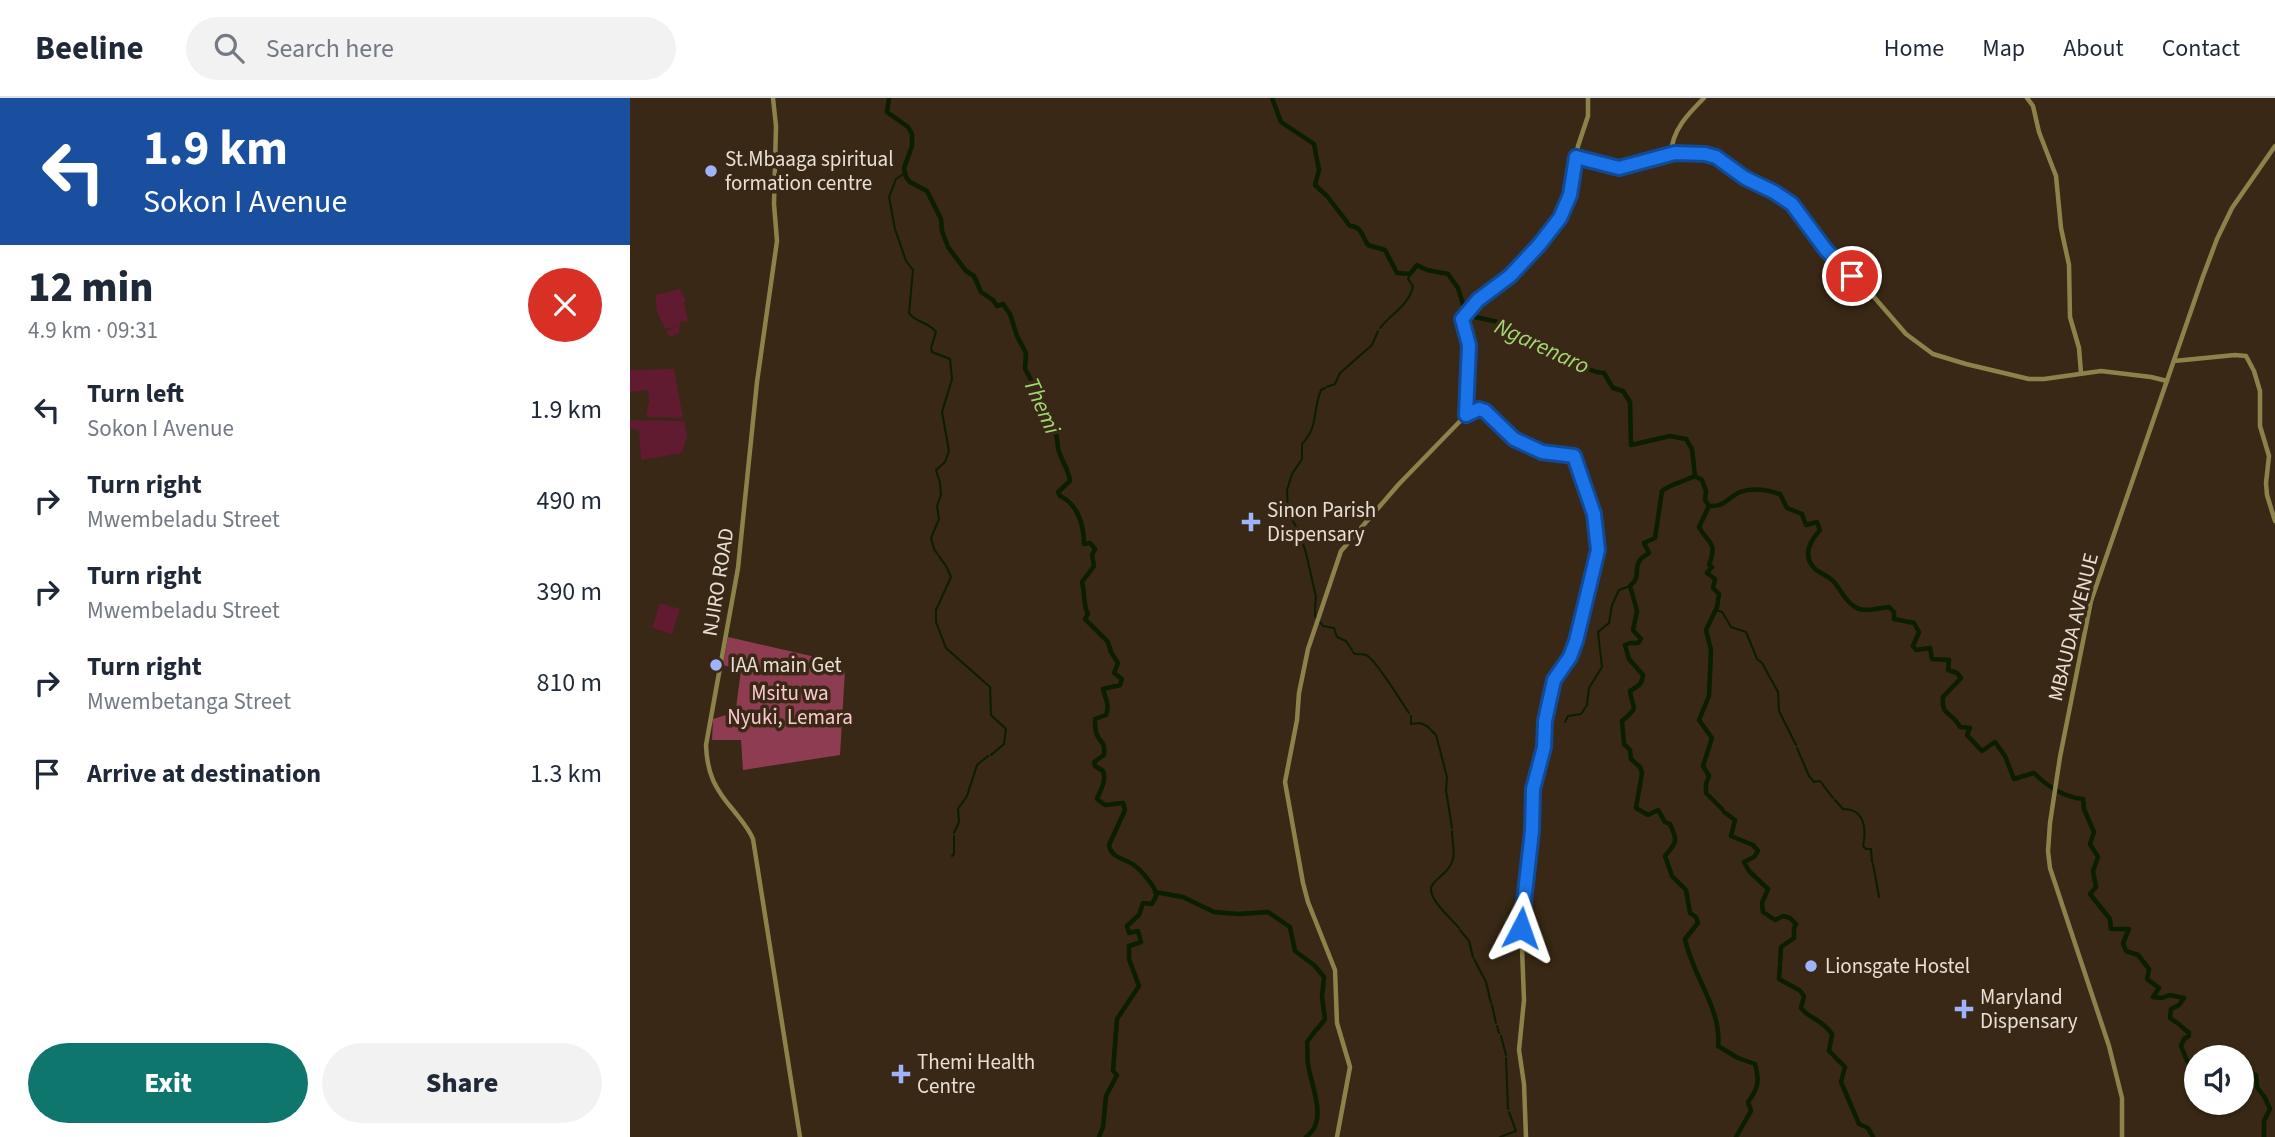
<!DOCTYPE html>
<meta charset="utf-8">
<style>
:root{--surface:#fff;--page:#f2f2f3;--text:#1f2937;--muted:#747a83;--line:#e0e1e3;--accent:#0f766e}
body{margin:0;font-family:"Source Sans 3",sans-serif;background:var(--page);color:var(--text);height:100vh;display:flex;flex-direction:column;font-size:26px;white-space:nowrap}
*{box-sizing:border-box;margin:0}
p{font-size:23px;color:var(--muted)}
.icon{flex:none;width:38px;height:38px;fill:none;stroke:currentColor;stroke-width:2;stroke-linecap:round;stroke-linejoin:round}
.map{position:relative;flex:1;overflow:hidden}
.side{display:flex;flex-direction:column;background:var(--surface);width:630px}
.side>*{flex:none}
.banner{background:#1a4fa0;color:#fff;overflow:hidden}
.tools{position:absolute;left:1554px;top:947px;display:grid;gap:14px}
.tools a{display:grid;place-items:center;width:70px;height:70px;border-radius:50%;background:var(--surface);box-shadow:0 2px 5px #0004;font-size:35px}
.pin{position:absolute;display:grid;place-items:center;width:60px;height:60px;color:#fff;margin:-30px;border:4px solid #fff;border-radius:50%;box-shadow:0 2px 7px #0007}
.me{position:absolute;width:77px;margin:-38px;rotate:4deg;stroke-linejoin:round;filter:drop-shadow(0 0 5px #0008)}
.turn{display:flex;align-items:center;gap:24px;height:147px;padding:0 28px;font-size:32px}
.turn .icon{width:91px;height:91px;stroke-width:2.5}
.turn b{display:block;font-size:49px;line-height:60px}
.round{display:grid;place-items:center;flex:none;width:74px;height:74px;border-radius:37px;background:var(--page)}
.headline{display:flex;align-items:center;justify-content:space-between;height:119px;padding:0 28px}
h1{font-size:42px;font-weight:800;line-height:52px}
.cta{display:flex;gap:14px;margin-top:auto;padding:14px 28px}
.cta a{flex:1;height:80px;border-radius:42px;background:var(--accent);color:#fff;font-size:28px;font-weight:800;line-height:80px;text-align:center}
.cta a+a{background:var(--page);color:var(--text)}
ul{padding:0;list-style:none}
li{display:flex;align-items:center;gap:21px;height:91px;padding:0 28px}
li div{flex:1}
li b{display:block;font-size:26px}
li em{font-style:normal}
header{display:flex;align-items:center;gap:42px;box-sizing:border-box;height:98px;padding:0 35px;background:var(--surface);border-bottom:2px solid var(--line)}
header strong{font-size:33px}
nav{display:flex;gap:38px;margin-inline-start:auto;font-size:24px}
.search{width:490px;height:63px;background:var(--page);display:flex;align-items:center;gap:18px;box-sizing:border-box;padding:0 24px;border-radius:38px;color:var(--muted);font-size:26px}
main{display:flex;flex:1;min-height:0}
.map>svg:first-child{display:block}
</style>
<header>
<strong>Beeline</strong>
<div class="search"><svg class="icon" aria-label="search" viewBox="0 0 24 24"><circle cx="10" cy="10" r="6"/><path d="M15 15l6 6"/></svg>Search here</div>
<nav><a>Home</a><a>Map</a><a>About</a><a>Contact</a></nav>
</header>
<main>
<section class="side">
<div class="banner">
<div class="turn"><svg class="icon" aria-label="left" viewBox="0 0 24 24"><path d="M17 20v-9H6M10 6l-5 5 5 5"/></svg><div><b>1.9 km</b>Sokon I Avenue</div></div>
</div>
<div class="headline"><div><h1>12 min</h1><p>4.9 km · 09:31</p></div><a class="round" style="background:#d93025;color:#fff"><svg class="icon" aria-label="close" viewBox="0 0 24 24"><path d="M6 6l12 12M18 6L6 18"/></svg></a></div>
<ul>
<li><svg class="icon" aria-label="left" viewBox="0 0 24 24"><path d="M17 20v-9H6M10 6l-5 5 5 5"/></svg><div><b>Turn left</b><p>Sokon I Avenue</p></div><em>1.9 km</em></li>
<li><svg class="icon" aria-label="right" viewBox="0 0 24 24"><path d="M7 20v-9h11M14 6l5 5-5 5"/></svg><div><b>Turn right</b><p>Mwembeladu Street</p></div><em>490 m</em></li>
<li><svg class="icon" aria-label="right" viewBox="0 0 24 24"><path d="M7 20v-9h11M14 6l5 5-5 5"/></svg><div><b>Turn right</b><p>Mwembeladu Street</p></div><em>390 m</em></li>
<li><svg class="icon" aria-label="right" viewBox="0 0 24 24"><path d="M7 20v-9h11M14 6l5 5-5 5"/></svg><div><b>Turn right</b><p>Mwembetanga Street</p></div><em>810 m</em></li>
<li><svg class="icon" aria-label="arrive" viewBox="0 0 24 24"><path d="M6 21V4h12l-3 4 3 4H6"/></svg><div><b>Arrive at destination</b></div><em>1.3 km</em></li>
</ul>
<div class="cta"><a>Exit</a><a>Share</a></div>
</section>
<div class="map">
<svg width="1645" height="1039" viewBox="0 0 1645 1039">
<rect width="100%" height="100%" fill="#382815"/>
<g fill="#601b30">
<path d="M50 191 56 202 54 204 58 223 50 224 49 235 40 239 36 233 47 229 35 231 27 214 25 197Z"/>
<path d="M44 271 53 320 16 319 19 303 18 292 0 294V272Z"/>
<path d="M2 322 54 323 57 338 52 355 11 362 9 332 0 331V324Z"/>
<path d="M30 505 50 511 42 536 22 530Z"/>
</g>
<path fill="#8e3c51" d="M98 539 203 563 215 572 210 657 113 672 111 642H82L83 621 99 616 106 610 111 572 93 567Z"/>
<g fill="none" stroke-linecap="round" stroke-linejoin="round">
<g stroke="#0b1e00" stroke-width="2">
<path d="M275 75 266 81 259 99 265 131 276 163 283 172 279 215C286 225 299 224 306 234L301 250 302 254 320 261 322 281 312 314 319 353 315 364 306 372 310 385 311 397 307 408 309 421 301 440 304 451 316 468 321 479 306 512V524L316 550 360 589 361 617 376 631 374 646 361 657"/>
<path d="M750 230C761 216 780 206 783 188L778 181 780 176"/>
<path d="M697 289 705 286 710 275 742 247 748 233"/>
<path d="M685 511 686 499 676 455 670 436 658 414 657 392 662 376 672 361V346C689 328 682 314 691 292L695 290"/>
<path d="M1086 512 1092 514 1101 529 1116 534 1127 561 1132 565 1148 594 1149 613 1166 647"/>
<path d="M685 513V518L693 528 704 530 707 539 716 543 722 552"/>
<path d="M723 554 725 556C729 556 733 556 736 557 745 560 772 605 779 615"/>
<path d="M781 618V626L790 625 797 628 806 637 817 679 816 692 822 730"/>
<path d="M935 624 938 618 951 616 957 607 959 590 972 569 968 534 979 525 982 507 989 492 1000 488"/>
<path d="M1167 650 1179 678 1184 684 1190 683 1203 700"/>
<path d="M1205 702 1213 711C1234 711 1237 730 1233 748L1236 751H1241L1242 764"/>
<path d="M822 733C822 742 825 753 823 761 820 773 810 777 803 786 793 797 822 821 829 830"/>
<path d="M324 735 329 724 328 711 337 698 347 667 358 658"/>
<path d="M322 758 324 756V738"/>
<path d="M1243 766 1249 799"/>
<path d="M830 832 839 843 843 859"/>
<path d="M844 861 856 884 861 905"/>
<path d="M862 907 866 925"/>
<path d="M867 928 869 935"/>
<path d="M871 938 876 957"/>
<path d="M876 960 878 1011"/>
<path d="M870 1039 886 1033 879 1014"/>
</g>
<g stroke="#0b1e00" stroke-width="4.5">
<path d="M259 0 257 14 278 29 282 36V48L274 70 276 79 280 84 297 93 311 121 312 133 318 149 336 173 344 178 351 194 363 202 367 208 373 206 380 216 387 238 396 255 395 271 404 287 414 324 423 326C427 334 427 341 428 350 430 361 439 371 440 383L428 394 430 398C448 406 454 428 454 446L460 445 465 451 462 457 464 468 452 484C455 495 453 508 458 516L455 521 478 544 481 554 488 565 484 575 492 581 490 587 473 591C475 599 480 607 476 617L465 621C465 626 465 633 467 637 472 647 475 643 474 657L464 664 465 668 473 673C477 684 470 692 467 701L475 707 493 705 495 712 479 747C481 761 496 760 505 768 513 774 523 787 527 796L522 806 513 805 509 817 497 828 499 835 508 833 511 844 499 848V861L509 888 487 921 483 973 487 977 476 998 473 1029 469 1039"/>
<path d="M642 0 651 24 684 46 689 72 685 87 697 98 720 128C732 128 732 139 738 147L755 152 767 175 780 176 787 167 797 172 818 176 828 190 833 206"/>
<path d="M834 207C837 221 848 219 859 222 867 223 878 228 885 231 891 235 895 242 900 246 911 255 924 251 936 257 952 264 955 274 974 275L983 290 993 293 1000 304 1001 347 1040 338 1056 341 1062 351 1065 378C1055 383 1040 386 1032 393L1025 440 1014 445 1019 455C1016 457 1012 459 1010 462 1003 472 1012 478 1000 488L1007 513 1003 532 1011 541 1008 545H1000L995 547 999 561 1013 577C1012 587 1008 588 1000 593 1002 612 1011 607 992 623L994 646 1000 652 1001 661 1010 669 1012 675 1006 710 1018 717 1028 712 1035 724 1040 726C1048 743 1047 744 1035 758L1042 778 1056 792 1060 815 1066 819 1068 825 1055 841C1062 877 1092 911 1088 948L1108 960 1125 966C1130 982 1128 991 1118 1004L1121 1013 1106 1039"/>
<path d="M1065 378 1072 382 1076 393 1075 402 1079 408C1095 409 1097 400 1110 394 1123 389 1138 392 1150 396L1157 410 1172 416 1176 427 1187 424 1190 432C1180 443 1172 458 1185 471 1191 476 1199 478 1204 484 1211 492 1215 503 1225 509 1235 515 1248 510 1259 509L1264 514V521L1284 525 1289 534 1283 548 1286 552 1300 550 1302 561 1319 562 1318 572 1327 575 1331 580 1313 599C1311 619 1322 613 1330 629L1340 630 1337 637 1352 653 1365 644 1375 658 1384 681 1404 675C1418 689 1433 699 1453 701L1454 711 1464 734 1460 746 1468 759 1463 773 1466 789 1460 796 1480 821 1481 831H1499L1493 845 1496 853 1508 857 1519 871 1517 881 1529 890 1523 899 1532 900 1540 897 1554 900 1549 907 1541 911 1540 920 1550 927"/>
<path d="M1079 408 1069 429C1078 446 1088 443 1079 467L1082 469 1077 475 1085 481 1083 490 1089 496 1087 509 1076 532 1081 552 1079 598 1069 622 1082 640 1073 668 1079 678 1076 686V695L1092 711"/>
<path d="M1094 714 1105 722 1101 738 1123 747 1128 753 1124 759 1114 764 1119 773 1138 791 1132 805 1133 814 1145 822 1153 818 1160 820 1166 826 1164 830V840L1151 849 1150 865"/>
<path d="M525 794 553 799 584 814 608 816 638 814 660 829 665 853 684 867 694 879 692 899 695 921 688 930"/>
<path d="M1150 868 1149 881 1169 892"/>
<path d="M1171 894 1174 898 1171 910C1179 921 1191 920 1202 936L1199 953 1202 956"/>
<path d="M1552 929 1559 935"/>
<path d="M1559 938 1554 941 1551 948 1557 963 1566 966"/>
<path d="M1204 958 1215 969 1211 984 1229 1026 1238 1030 1243 1039"/>
<path d="M1612 971 1626 977 1627 989 1632 996"/>
<path d="M1634 998 1640 1011 1634 1023V1039"/>
<path d="M676 1039C699 1023 681 988 678 966 677 959 678 951 677 944L686 932"/>
</g>
<g stroke="#8c834c" stroke-width="4.5">
<path d="M143 0 146 28 144 106 147 143 127 284 108 470 76 647C77 676 85 691 104 713 111 722 119 731 123 741L170 1039"/>
<path d="M1397 0 1403 8 1409 34 1426 78 1431 130 1439 167 1440 219 1449 250 1451 275"/>
<path d="M1041 56C1042 32 1058 16 1074 0"/>
<path d="M946 59 989 70 1045 55 1075 56 1089 61 1115 80 1144 94 1162 106 1202 158 1231 184 1276 236 1303 256 1336 266 1399 281H1414L1471 273 1521 279 1537 283"/>
<path d="M1544 263 1605 257 1616 258 1624 273 1630 293V328L1639 358 1636 385 1637 397 1645 423"/>
<path d="M836 317 839 247 832 221 848 202 880 178 920 134 934 114 940 97 948 48 958 18V0"/>
<path d="M707 1039 720 969 707 925 705 872 678 804 673 785 655 684 667 622 669 595 678 551 711 453 769 386 836 317 849 311 861 317 884 341 912 354 945 359 964 418 968 452 946 543 923 586 915 623 914 649 903 691 902 735 891 825 894 902 889 952 894 986 896 1039"/>
<path d="M1492 1039V1000L1479 948 1420 770 1418 753 1420 725 1430 659 1461 503 1572 181 1587 141 1602 110 1645 48"/>
</g>
</g>
<g fill="none" stroke-linecap="round" stroke-linejoin="round">
<g stroke="#114b97" stroke-width="18">
<path id="route" d="M891 830 902 733 903 691 914 649 915 623 924 582 940 559 946 543 968 452 964 416 944 358 912 354 884 341 855 313 849 311 836 317 839 247 832 221 848 202 880 178 909 147 930 120 940 97 946 59 989 70 1045 55 1075 56 1086 59 1115 80 1144 94 1162 106 1196 152 1222 178"/>
</g>
<use href="#route" stroke="#1a73e8" stroke-width="12"/>
</g>
<g fill="#9fb3fd" stroke="#382815" stroke-width="2.5">
<circle cx="81" cy="73" r="7"/>
<path d="M617.5 413.5h7v7h7v7h-7v7h-7v-7h-7v-7h7z"/>
<circle cx="86" cy="567" r="7"/>
<circle cx="1181" cy="868" r="7"/>
<path d="M1330.5 900.5h7v7h7v7h-7v7h-7v-7h-7v-7h7z"/>
<path d="M267.5 965.5h7v7h7v7h-7v7h-7v-7h-7v-7h7z"/>
</g>
<g text-anchor="middle" dominant-baseline="central" stroke-width="7" stroke-linejoin="round" paint-order="stroke">
<g font-size="21" fill="#eadfd4" stroke="#382815" text-anchor="start">
<text x="95" y="61">St.Mbaaga spiritual<tspan x="95" dy="24">formation centre</tspan></text>
<text x="637" y="412">Sinon Parish<tspan x="637" dy="24">Dispensary</tspan></text>
<text x="100" y="567">IAA main Get</text>
<text x="1195" y="868">Lionsgate Hostel</text>
<text x="1350" y="899">Maryland<tspan x="1350" dy="24">Dispensary</tspan></text>
<text x="287" y="964">Themi Health<tspan x="287" dy="24">Centre</tspan></text>
</g>
<g font-size="21" fill="#eadfd4" stroke="#382815">
<text transform="translate(88 484) rotate(-81)">NJIRO ROAD</text>
<text transform="translate(1443 529) rotate(-76)">MBAUDA AVENUE</text>
</g>
<g font-size="21" fill="#fac9d2" stroke="#382815">
<text x="160" y="595">Msitu wa<tspan x="160" dy="24">Nyuki, Lemara</tspan></text>
</g>
<g font-size="23" font-style="italic" fill="#a2d874" stroke="#382815">
<text transform="translate(912 248) rotate(25)">Ngarenaro</text>
<text transform="translate(412 308) rotate(66)">Themi</text>
</g>
</g>
</svg>
<div class="tools">
<a><svg class="icon" aria-label="sound" viewBox="0 0 24 24"><path d="M4 9h4l5-4v14l-5-4H4zM17 9q2 3 0 6"/></svg></a>
</div>
<div class="pin" style="left:1222px;top:178px;background:#d93025"><svg class="icon" aria-label="arrive" viewBox="0 0 24 24"><path d="M6 21V4h12l-3 4 3 4H6"/></svg></div>
<svg class="me" style="left:891px;top:830px" viewBox="-20 -20 40 40"><path d="M0-17L14 15 0 8-14 15z" fill="#1a73e8" stroke="#fff" stroke-width="4"/></svg>
</div>
</main>
